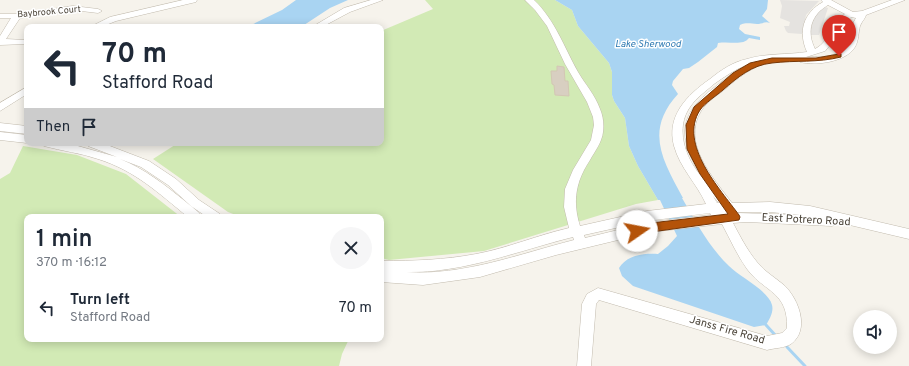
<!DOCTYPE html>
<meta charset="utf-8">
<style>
:root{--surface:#fff;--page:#f6f6f7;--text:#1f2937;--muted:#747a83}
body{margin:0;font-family:Overpass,sans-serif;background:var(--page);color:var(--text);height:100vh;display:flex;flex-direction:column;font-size:15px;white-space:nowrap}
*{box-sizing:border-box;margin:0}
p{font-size:13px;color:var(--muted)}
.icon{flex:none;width:22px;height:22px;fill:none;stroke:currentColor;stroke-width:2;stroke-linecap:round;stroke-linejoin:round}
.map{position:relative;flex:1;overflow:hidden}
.sheet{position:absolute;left:24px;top:214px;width:360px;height:128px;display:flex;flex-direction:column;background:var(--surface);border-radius:8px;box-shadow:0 2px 10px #0003}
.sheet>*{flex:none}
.top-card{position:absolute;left:24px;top:24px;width:360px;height:122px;border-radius:8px;box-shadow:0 2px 10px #0003;background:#fff;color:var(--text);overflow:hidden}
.controls{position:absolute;left:853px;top:310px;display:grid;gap:8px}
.controls a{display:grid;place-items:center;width:44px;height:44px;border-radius:50%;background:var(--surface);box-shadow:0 2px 10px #0003;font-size:20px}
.pin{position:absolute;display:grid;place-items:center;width:34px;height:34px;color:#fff;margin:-41px -17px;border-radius:50% 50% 50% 0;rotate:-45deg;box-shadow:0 0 4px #0007}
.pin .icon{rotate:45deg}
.me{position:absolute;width:44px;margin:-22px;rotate:78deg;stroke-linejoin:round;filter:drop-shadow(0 0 3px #0008)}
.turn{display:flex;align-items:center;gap:14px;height:84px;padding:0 12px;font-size:18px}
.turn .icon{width:52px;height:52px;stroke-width:2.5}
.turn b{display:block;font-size:28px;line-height:34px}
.then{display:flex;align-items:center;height:38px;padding:0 12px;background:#0003;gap:8px;font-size:15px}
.round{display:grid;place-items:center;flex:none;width:42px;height:42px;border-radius:21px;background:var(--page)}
.headline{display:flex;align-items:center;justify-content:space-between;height:68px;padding:0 12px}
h1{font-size:24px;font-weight:600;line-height:30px}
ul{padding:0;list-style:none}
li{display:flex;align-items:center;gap:12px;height:52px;padding:0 12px}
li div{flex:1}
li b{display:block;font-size:15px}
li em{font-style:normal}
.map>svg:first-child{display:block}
</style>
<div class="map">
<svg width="909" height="366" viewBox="0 0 909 366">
<rect width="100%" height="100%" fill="#f6f3ec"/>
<g fill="#d2eab5">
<path d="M425 0H555L572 10 578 26 609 63 612 72V95L614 101 625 118 629 146 638 166 658 200 636 204 484 251 389 260 381 258V217H241L228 212 153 159 178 143H381V31L433 9Z"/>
<path d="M23 146 77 155 126 174 181 217H27V339H349L342 354 339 366H0V179L10 173Z"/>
</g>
<g fill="#e5e3e0">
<path d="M780 0 819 1 806 15 802 34 788 33 786 31 784 26H789L790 22 780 18 782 6Z"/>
<path d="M825 7 828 8 819 35H809L813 16Z"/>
</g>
<g fill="#a9d4f2">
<path d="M296 0H348L330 8 301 27H247L282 10Z"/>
<path d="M555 0H768L767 9 762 16 770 23C765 21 762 24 757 24 751 24 747 22 740 25L739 29 745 34 760 37V40L749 38C743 46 730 41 718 43L717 47 698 62 689 68 683 69 673 81 672 85 678 94C644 131 663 161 683 198H682C696 222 709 247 729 266 740 277 769 291 772 305 774 312 769 320 766 325L754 327 633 286 622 276 619 268C627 255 644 253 658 254L668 246 677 236 660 200H658L638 166 629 146 625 118 614 101 612 95V72L609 63 578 26 572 10Z"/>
</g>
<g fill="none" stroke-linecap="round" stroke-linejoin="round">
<g stroke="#a9d4f2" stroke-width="3">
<path d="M766 325 776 336"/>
<path d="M787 347 805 366"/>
</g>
</g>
<path fill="#d8cfc1" stroke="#d3c7b4" d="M557 66 564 67 565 81H568L569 96 555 95 554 85 552 84 551 71H557Z"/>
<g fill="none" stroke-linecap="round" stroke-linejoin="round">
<g stroke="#c2bbae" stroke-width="1">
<g id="minor">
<path d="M183 0H197L196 2 116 21 101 27H90L110 17Z"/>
<path d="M371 0H383L350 12 322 27H312L344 8Z"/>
<path d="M525 0H534C555 20 564 47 578 72 585 84 595 95 600 109 603 116 604 124 603 132 602 142 595 151 590 160 576 181 572 201 580 226L647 211 706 204C697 184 680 168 674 146 666 116 687 95 710 79 721 70 733 62 747 59 767 53 787 55 807 52 798 32 803 13 823 2L821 0H831L853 12 862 11 892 0H905L866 15C865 19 862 21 860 26 858 33 859 40 855 47 846 62 816 66 800 62L799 60 800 58 771 60 754 62 757 65 756 67C744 73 734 81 724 90 716 96 707 102 701 111 681 143 713 178 732 203L770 202 810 206 909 229V239L837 222 836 224 832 226 746 222 733 223C740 236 747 250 757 262 765 272 776 278 785 286 799 300 810 330 791 344 785 348 774 348 767 350L599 300 596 304 591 366H577L582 304 587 294 598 288 767 336 782 333 787 328C788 291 765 293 747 269 737 255 730 239 722 224L651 232 556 255 480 277 423 285 381 282V261C414 261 444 260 476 254 508 248 538 235 569 228L564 207 565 189 573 170 591 140 594 125 593 117 587 102 565 64 547 26 535 10ZM828 5 845 14C830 23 830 42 815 49 806 31 811 15 828 5ZM851 17 856 18 852 25 850 37 837 34 843 24ZM835 39H842L848 43C841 58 820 57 806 57L825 51ZM746 65C735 71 725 79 715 87 678 115 678 136 700 175 685 157 675 128 690 107 696 98 706 91 714 84 724 77 734 70 746 65ZM713 196 719 203H717ZM736 212H770L801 215 736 213ZM710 213 711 215 651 222 585 238 584 235 647 221ZM573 237 574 240C519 254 463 276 406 272 464 273 517 251 573 237Z"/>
<path d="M73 6 98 9 102 11 98 13 73 10 20 18 6 39 25 40 26 42 25 44 0 45V36L11 18H0V14H17Z"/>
<path d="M27 87V94L0 111V103Z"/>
<path d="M0 123 27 126V134L0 131Z"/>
<path d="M0 132 27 135V143L0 140Z"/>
<path d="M43 143H67L117 157 88 146 87 143H102L149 161 176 179 199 200 220 214 222 217H207L191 206 168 185 141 167 120 159C145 169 165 185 186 202 191 207 199 211 202 217H188C158 193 136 171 98 159 81 153 62 151 44 146Z"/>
</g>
</g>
<use href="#minor" fill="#fff" fill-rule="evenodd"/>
</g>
<path fill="#b45309" stroke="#753606" d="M839 54H841V57C817 63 796 60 772 63 752 65 738 77 723 90 716 96 705 103 700 110 678 144 720 189 739 215L740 217 739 220 651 232 637 235 633 234 632 231 633 228 651 223 728 214 700 174 687 149 686 125 694 107 733 73 750 63 772 58H816Z"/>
<g text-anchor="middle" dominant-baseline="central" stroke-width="3" stroke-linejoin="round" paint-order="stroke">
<g font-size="9" fill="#4b4439" stroke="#fff">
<text transform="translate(49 12) rotate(-5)">Baybrook Court</text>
</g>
<g font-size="10" font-style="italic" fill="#2e7ab2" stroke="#fff">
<text x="648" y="44">Lake Sherwood</text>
</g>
<g font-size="11" fill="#4b4439" stroke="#fff">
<text transform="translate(806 220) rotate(3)">East Potrero Road</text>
<text transform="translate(727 330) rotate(16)">Janss Fire Road</text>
</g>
</g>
</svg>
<div class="controls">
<a><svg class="icon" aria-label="sound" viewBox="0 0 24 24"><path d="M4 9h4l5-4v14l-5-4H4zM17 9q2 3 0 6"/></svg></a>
</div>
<div class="pin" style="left:839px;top:56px;background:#d93025"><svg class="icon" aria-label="arrive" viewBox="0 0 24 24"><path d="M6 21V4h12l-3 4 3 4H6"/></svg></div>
<svg class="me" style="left:637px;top:231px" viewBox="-20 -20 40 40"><circle r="19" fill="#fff"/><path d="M0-13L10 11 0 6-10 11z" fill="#b45309"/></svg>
<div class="top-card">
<div class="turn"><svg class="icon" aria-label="left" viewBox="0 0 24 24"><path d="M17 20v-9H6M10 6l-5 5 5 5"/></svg><div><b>70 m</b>Stafford Road</div></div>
<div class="then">Then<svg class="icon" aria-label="arrive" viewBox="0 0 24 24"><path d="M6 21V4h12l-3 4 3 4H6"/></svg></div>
</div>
<section class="sheet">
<div class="headline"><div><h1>1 min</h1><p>370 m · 16:12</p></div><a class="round"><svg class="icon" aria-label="close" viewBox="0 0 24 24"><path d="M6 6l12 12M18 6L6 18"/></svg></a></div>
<ul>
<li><svg class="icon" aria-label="left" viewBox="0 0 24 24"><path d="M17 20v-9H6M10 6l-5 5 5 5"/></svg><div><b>Turn left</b><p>Stafford Road</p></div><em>70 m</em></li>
</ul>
</section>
</div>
